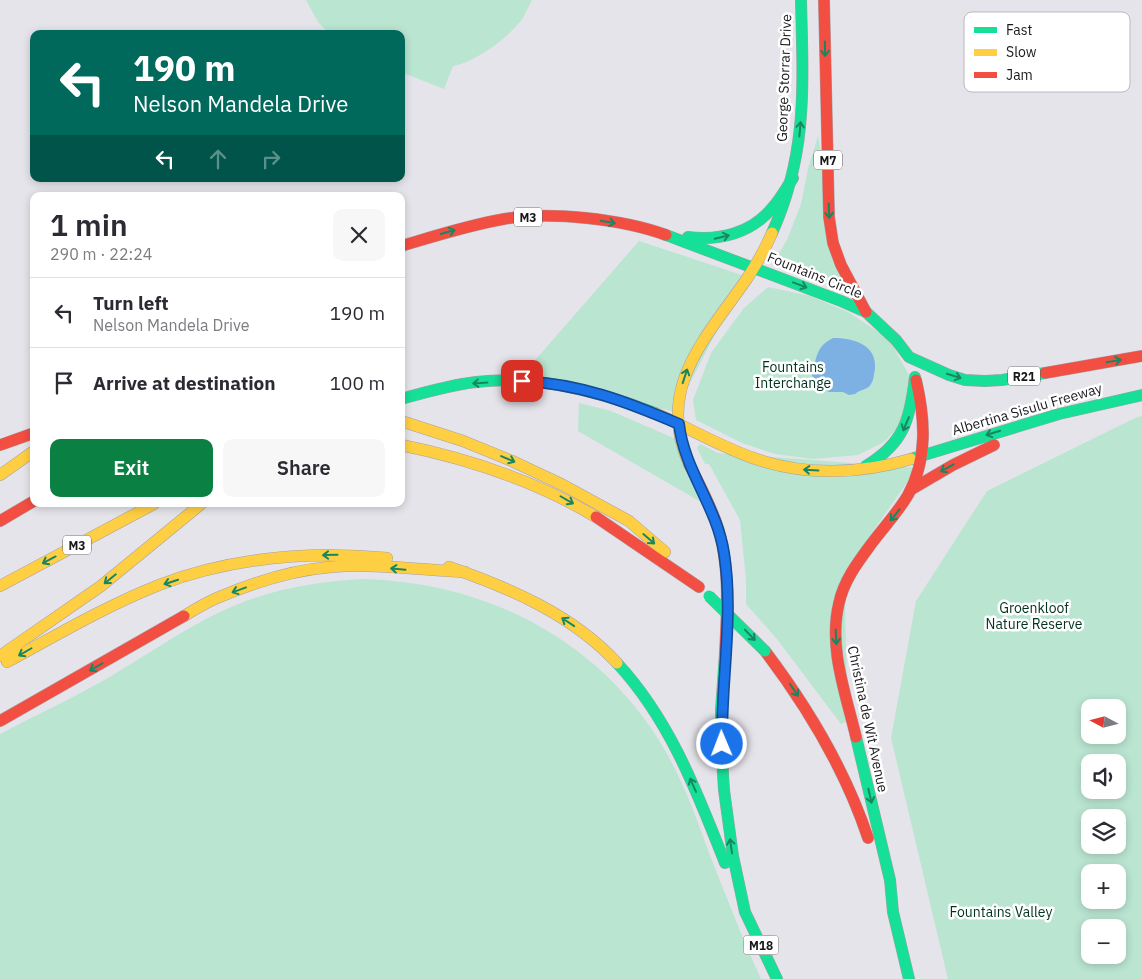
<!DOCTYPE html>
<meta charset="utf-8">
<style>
:root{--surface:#fff;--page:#f7f7f7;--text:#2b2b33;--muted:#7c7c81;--line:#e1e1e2;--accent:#0b8043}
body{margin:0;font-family:"IBM Plex Sans",sans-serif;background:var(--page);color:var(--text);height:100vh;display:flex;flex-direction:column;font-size:19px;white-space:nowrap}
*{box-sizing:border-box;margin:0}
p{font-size:16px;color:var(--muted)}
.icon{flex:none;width:28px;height:28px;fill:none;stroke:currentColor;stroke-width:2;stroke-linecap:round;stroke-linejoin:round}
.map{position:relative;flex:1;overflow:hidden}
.drawer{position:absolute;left:30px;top:192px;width:375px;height:315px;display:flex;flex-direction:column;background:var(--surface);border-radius:10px;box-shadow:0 2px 8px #0003}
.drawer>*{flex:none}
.banner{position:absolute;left:30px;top:30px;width:375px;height:152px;border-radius:10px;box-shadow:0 2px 8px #0003;background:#00695c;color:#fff;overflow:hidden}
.needle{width:32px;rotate:277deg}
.controls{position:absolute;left:1081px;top:699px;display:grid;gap:10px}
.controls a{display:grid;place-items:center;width:45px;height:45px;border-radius:10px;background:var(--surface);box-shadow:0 2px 8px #0003;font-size:25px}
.pin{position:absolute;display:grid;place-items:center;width:42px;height:42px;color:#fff;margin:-21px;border-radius:10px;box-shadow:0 2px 8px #0006}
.me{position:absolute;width:55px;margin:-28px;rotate:359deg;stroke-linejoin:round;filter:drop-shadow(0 0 4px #0008)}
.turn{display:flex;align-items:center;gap:18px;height:105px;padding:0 20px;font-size:22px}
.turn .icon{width:65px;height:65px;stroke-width:2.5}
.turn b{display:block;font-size:35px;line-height:42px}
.lanes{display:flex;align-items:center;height:48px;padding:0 20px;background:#0003;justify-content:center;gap:25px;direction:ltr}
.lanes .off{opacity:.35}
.round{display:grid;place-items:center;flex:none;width:52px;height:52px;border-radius:10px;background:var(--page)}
.headline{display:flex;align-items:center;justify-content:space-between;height:85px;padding:0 20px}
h1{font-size:30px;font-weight:600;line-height:38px}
.button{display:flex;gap:10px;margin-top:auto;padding:10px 20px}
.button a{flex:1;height:58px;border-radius:10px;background:var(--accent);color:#fff;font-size:20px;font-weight:600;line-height:58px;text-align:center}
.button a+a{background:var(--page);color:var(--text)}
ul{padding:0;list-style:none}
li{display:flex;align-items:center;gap:15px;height:70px;padding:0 20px;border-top:1px solid var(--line)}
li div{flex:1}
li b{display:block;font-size:19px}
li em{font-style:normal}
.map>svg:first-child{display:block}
</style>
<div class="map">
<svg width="1142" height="979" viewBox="0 0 1142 979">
<rect width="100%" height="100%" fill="#e4e4ea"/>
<g fill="#bae5d1" fill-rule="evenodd">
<path d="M306 0H532C529 6 526 12 523 18 508 38 477 61 453 66L444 89 401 72V34H330L318 22Z"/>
<path d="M818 136 844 284 820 281 772 265 787 240 801 204 808 169Z"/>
<path d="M639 241 745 276 675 412 524 373Z"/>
<path d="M768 287 810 296 848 312 889 339 911 379 903 422 884 442 858 455 813 459 775 454 742 443 696 420 693 400 711 353 744 308Z"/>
<path d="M579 403 611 411 676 439 701 502 578 431Z"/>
<path d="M1142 416V979H948L891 738 916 601 987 491 1135 418ZM1090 708H1118V735H1090ZM1090 762H1118V790H1090ZM1090 818H1118V845H1090ZM1090 872H1118V900H1090ZM1090 928H1118V955H1090Z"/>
<path d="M700 444 718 453 917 468 844 573 848 721 841 724 777 639 746 604V579L740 520 709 464H705L697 448Z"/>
<path d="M365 579C490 583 603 642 666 752 684 784 697 819 709 853 726 895 742 938 761 979H0V734C36 715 73 698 108 678 145 656 182 630 222 611 267 590 316 581 365 579Z"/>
</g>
<path fill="#7db1e3" d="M833 338C853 338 877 344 875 369 874 373 874 380 871 384 868 390 860 389 855 394L849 395 843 392H829L822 389 811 374C818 357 815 347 833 338Z"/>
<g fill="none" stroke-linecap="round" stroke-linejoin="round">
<g stroke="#aa9fa4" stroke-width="12">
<g id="fast">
<path d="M772 233C808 153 803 85 801 0"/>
<path d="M666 235 841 301 866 312 896 340 909 357 949 375 965 380 985 381 1002 380 1045 373"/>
<path d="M688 237C720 241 752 233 773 207 781 198 786 188 793 178"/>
<path d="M401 399C426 392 450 385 476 382 537 375 598 391 655 413"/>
<path d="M911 459 1059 414 1142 395"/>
<path d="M866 466C904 443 910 420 915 377"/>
<path d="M725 653 721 710V742L724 790 733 856 745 912 777 979"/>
<path d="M617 663C670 720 697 792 725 863"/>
<path d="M856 737 890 880 893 912 909 979"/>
</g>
</g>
<g stroke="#aa9fa4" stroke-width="12">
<g id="slow">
<path d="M655 413C689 428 721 447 756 459 806 476 861 474 911 459"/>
<path d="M401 421 463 441 512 461 563 485 629 521 665 552"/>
<path d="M401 445C470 459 536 481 596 517"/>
<path d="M689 464C655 388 706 338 746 280 756 265 765 249 772 233"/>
<path d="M0 475 34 451"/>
<path d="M449 567C510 588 573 615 617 663"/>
<path d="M0 586 154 504"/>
<path d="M184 616C194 610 205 603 217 598 252 583 293 570 331 567 374 563 422 570 465 572"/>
<path d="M0 656 101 586 201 504"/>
<path d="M7 662C57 635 106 606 159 585 232 557 310 551 387 558"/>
</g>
</g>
<g stroke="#aa9fa4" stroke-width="12">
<g id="jam">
<path d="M824 0 829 217 833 243 841 265 866 312"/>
<path d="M401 246C435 236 469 225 504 219 550 211 622 219 666 235"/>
<path d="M1045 373 1142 356"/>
<path d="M0 445 34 433"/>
<path d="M689 464C700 486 712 507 719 531 730 570 727 613 725 653"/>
<path d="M912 489 953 465 994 445"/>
<path d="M596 517 699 587"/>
<path d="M0 521 34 501"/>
<path d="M765 651C809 709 845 769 868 838"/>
<path d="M0 721 184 616"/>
<path d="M856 737C846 694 828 648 839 603 844 580 858 562 872 543 884 527 898 512 908 495 928 459 925 418 916 380"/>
</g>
</g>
<use href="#fast" stroke="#16e098" stroke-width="11"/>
<use href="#slow" stroke="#ffcf43" stroke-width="11"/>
<use href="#jam" stroke="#f24e42" stroke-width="11"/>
<g stroke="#aa9fa4" stroke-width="12" stroke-linecap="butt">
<path id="fast-bridge" d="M709 596 765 651"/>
</g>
<use href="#fast-bridge" stroke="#16e098" stroke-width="11"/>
</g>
<defs><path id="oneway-shaft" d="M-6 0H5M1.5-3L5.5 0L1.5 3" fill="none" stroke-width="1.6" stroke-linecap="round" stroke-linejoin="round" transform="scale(1.25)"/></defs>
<g stroke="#178661">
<use href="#oneway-shaft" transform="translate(825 49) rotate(89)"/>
<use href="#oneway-shaft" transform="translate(800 129) rotate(-85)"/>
<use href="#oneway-shaft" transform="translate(829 211) rotate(88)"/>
<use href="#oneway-shaft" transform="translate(608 222) rotate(10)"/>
<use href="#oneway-shaft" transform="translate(448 232) rotate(-16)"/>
<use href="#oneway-shaft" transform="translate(722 237) rotate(-14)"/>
<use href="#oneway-shaft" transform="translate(800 285) rotate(21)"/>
<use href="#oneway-shaft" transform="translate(1114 361) rotate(-9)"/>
<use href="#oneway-shaft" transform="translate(685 376) rotate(-72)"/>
<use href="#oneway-shaft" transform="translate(954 376) rotate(17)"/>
<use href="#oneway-shaft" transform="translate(480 383) rotate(176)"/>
<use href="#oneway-shaft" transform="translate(906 424) rotate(113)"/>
<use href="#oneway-shaft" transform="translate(993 433) rotate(163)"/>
<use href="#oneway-shaft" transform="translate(508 459) rotate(23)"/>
<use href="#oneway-shaft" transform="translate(947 468) rotate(151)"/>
<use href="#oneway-shaft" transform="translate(811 470) rotate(-177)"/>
<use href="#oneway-shaft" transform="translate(567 500) rotate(30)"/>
<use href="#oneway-shaft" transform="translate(895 515) rotate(129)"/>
<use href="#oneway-shaft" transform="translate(649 539) rotate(41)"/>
<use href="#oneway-shaft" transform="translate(330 555) rotate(179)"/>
<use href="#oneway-shaft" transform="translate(49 560) rotate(152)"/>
<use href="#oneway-shaft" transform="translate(398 569) rotate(-175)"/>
<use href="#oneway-shaft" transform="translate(110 579) rotate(141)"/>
<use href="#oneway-shaft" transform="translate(171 582) rotate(162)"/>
<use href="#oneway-shaft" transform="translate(239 590) rotate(160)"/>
<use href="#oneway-shaft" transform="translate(568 622) rotate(-146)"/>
<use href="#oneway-shaft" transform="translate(750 635) rotate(46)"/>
<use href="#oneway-shaft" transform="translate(836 637) rotate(87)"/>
<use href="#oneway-shaft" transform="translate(25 652) rotate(150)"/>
<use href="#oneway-shaft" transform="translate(96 667) rotate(150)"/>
<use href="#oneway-shaft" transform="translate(794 690) rotate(56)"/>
<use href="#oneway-shaft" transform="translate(693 785) rotate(-114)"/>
<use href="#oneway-shaft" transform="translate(870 796) rotate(77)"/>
<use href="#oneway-shaft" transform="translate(731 846) rotate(-98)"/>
</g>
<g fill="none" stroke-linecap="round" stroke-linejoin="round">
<g stroke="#114b97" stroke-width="12">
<path id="route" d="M522 381C581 384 625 401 679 424 684 470 717 507 724 553 734 615 721 681 722 744"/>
</g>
<use href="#route" stroke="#1a73e8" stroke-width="9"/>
</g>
<g text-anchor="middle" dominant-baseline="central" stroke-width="5" stroke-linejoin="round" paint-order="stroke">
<g fill="#fff" stroke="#5e5e61" stroke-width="1">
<rect x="814" y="150.5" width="28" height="19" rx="4"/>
<rect x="514" y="207.5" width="28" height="19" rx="4"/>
<rect x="1008" y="366.5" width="32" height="19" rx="4"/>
<rect x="63" y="535.5" width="28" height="19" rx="4"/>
<rect x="743.5" y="935.5" width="35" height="19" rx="4"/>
</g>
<g font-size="12" font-weight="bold" fill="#19191d">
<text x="828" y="160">M7</text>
<text x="528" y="217">M3</text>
<text x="1024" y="376">R21</text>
<text x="77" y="545">M3</text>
<text x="761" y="945">M18</text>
</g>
<g font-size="14" fill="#19191d" stroke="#fff">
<text transform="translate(784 78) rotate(-88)">George Storrar Drive</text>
<text transform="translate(815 275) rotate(22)">Fountains Circle</text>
<text transform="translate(1027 409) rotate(-16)">Albertina Sisulu Freeway</text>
<text transform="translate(868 719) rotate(78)">Christina de Wit Avenue</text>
</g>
<g font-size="14" fill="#01331f" stroke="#fff">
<text x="793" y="367">Fountains<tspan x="793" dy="16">Interchange</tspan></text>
<text x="1034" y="608">Groenkloof<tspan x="1034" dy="16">Nature Reserve</tspan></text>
<text x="1001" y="912">Fountains Valley</text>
</g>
</g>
<rect x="964" y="12" width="166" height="80" rx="8" fill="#fff" stroke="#bababb" stroke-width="1"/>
<rect x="974" y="27" width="23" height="6" fill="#16e098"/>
<rect x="974" y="49" width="23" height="7" fill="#ffcf43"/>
<rect x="974" y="72" width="23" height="6" fill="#f24e42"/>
<g font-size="14" fill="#19191d">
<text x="1006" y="35">Fast</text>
<text x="1006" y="57">Slow</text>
<text x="1006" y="80">Jam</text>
</g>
</svg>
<div class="controls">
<a><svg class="needle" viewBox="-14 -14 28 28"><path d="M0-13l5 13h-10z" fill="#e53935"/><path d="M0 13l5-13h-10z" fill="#7c7c81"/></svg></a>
<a><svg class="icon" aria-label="sound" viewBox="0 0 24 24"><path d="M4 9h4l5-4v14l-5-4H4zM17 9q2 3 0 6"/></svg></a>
<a><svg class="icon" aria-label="layers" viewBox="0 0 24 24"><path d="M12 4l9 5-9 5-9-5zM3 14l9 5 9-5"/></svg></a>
<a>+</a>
<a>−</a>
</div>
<div class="pin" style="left:522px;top:381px;background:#d93025"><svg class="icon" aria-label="arrive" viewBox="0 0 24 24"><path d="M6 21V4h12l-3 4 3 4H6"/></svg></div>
<svg class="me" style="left:722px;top:744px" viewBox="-20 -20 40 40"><circle r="17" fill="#1a73e8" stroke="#fff" stroke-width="3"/><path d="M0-11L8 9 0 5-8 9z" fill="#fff"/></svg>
<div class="banner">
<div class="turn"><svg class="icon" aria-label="left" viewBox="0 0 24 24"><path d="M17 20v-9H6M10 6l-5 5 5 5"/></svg><div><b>190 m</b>Nelson Mandela Drive</div></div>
<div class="lanes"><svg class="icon" aria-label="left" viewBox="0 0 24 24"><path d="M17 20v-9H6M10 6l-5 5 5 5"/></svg><svg class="icon off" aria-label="ahead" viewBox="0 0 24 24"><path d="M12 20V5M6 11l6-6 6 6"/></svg><svg class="icon off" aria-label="right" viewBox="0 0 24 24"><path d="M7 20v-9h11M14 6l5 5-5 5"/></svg></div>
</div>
<section class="drawer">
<div class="headline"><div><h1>1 min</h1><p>290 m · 22:24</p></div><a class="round"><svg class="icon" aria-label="close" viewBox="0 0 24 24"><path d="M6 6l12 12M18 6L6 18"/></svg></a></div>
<ul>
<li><svg class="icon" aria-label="left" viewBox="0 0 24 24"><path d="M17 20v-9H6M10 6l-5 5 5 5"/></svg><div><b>Turn left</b><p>Nelson Mandela Drive</p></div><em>190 m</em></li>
<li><svg class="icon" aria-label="arrive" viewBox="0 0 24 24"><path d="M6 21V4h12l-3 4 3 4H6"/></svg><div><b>Arrive at destination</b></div><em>100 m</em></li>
</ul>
<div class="button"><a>Exit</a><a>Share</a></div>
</section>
</div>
